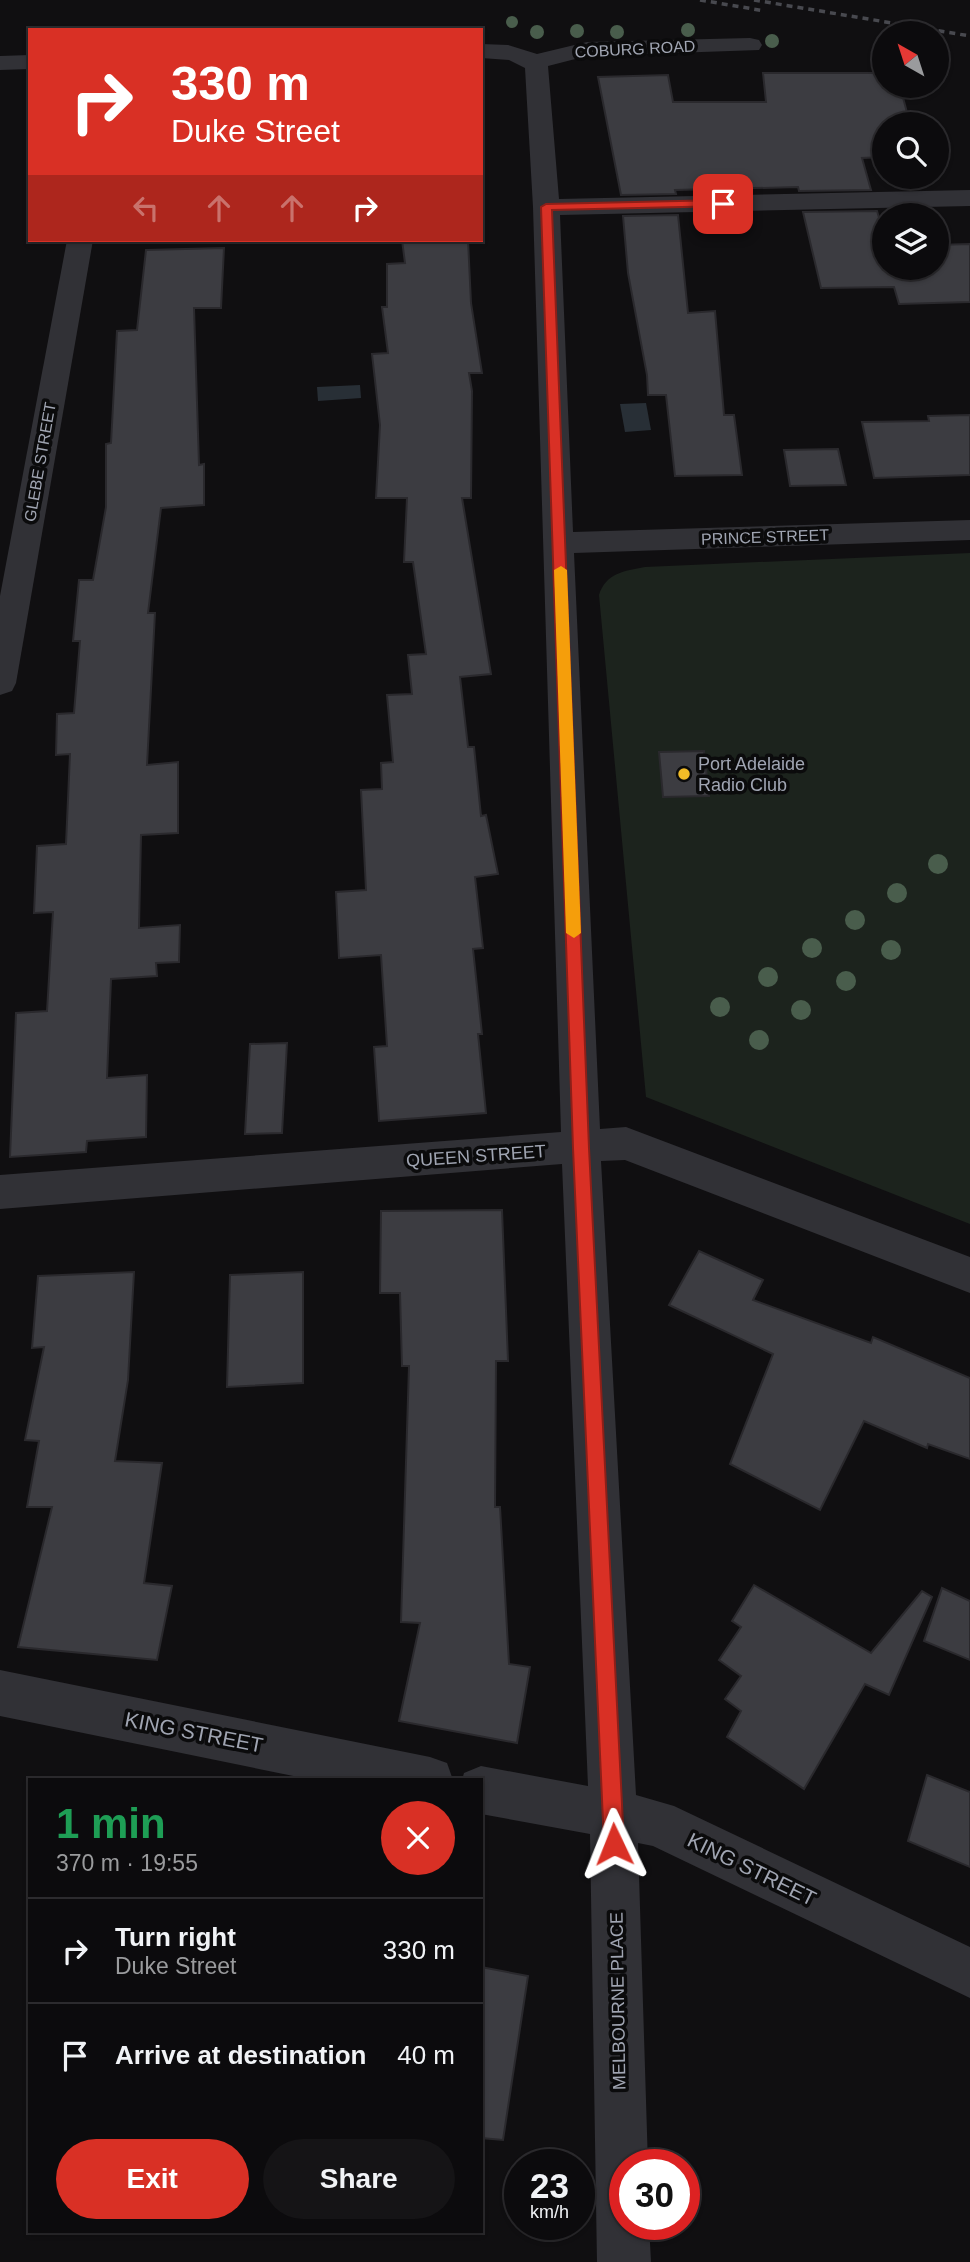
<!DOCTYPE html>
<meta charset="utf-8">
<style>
:root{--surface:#0c0b0d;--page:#151416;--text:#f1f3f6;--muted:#9a9b9d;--line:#2c2b2e;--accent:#d93025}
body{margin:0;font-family:Arial,sans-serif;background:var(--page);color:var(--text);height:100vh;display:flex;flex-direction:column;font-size:26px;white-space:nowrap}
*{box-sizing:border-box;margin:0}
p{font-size:23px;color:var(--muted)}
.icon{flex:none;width:38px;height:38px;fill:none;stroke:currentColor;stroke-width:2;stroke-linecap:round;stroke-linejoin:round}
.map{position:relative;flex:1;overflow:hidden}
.panel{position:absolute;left:28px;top:1778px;width:455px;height:455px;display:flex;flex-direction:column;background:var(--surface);border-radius:0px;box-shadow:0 2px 5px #0004,0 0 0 2px var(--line)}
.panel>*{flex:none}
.banner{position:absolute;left:28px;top:28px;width:455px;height:214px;border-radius:0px;box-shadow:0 2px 5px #0004,0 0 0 2px var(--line);background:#d93025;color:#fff;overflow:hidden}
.needle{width:46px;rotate:321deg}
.fabs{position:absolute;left:872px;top:21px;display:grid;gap:14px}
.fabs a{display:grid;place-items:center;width:77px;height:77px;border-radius:50%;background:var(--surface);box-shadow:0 2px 5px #0004,0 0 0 2px var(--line);font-size:35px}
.speed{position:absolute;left:504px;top:2149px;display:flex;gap:14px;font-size:35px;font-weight:700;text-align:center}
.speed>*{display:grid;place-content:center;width:91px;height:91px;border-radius:50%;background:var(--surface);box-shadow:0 2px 5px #0004,0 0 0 2px var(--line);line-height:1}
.speed small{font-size:18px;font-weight:400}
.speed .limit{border:10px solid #d22;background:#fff;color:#111}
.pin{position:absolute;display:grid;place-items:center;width:60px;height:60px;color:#fff;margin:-30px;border-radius:14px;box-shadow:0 4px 10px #0006}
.me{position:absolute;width:77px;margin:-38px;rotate:358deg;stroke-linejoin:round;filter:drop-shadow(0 0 5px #0008)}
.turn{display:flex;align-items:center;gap:24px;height:147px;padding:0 28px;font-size:32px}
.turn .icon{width:91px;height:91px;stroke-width:2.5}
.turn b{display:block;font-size:49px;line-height:60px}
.lanes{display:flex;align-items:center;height:66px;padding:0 28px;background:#0003;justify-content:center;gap:35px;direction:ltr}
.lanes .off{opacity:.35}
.round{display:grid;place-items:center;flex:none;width:74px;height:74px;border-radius:37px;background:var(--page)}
.overview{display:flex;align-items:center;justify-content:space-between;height:119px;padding:0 28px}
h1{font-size:42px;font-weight:700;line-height:52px;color:#1e9e55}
.button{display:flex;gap:14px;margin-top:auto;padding:14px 28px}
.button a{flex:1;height:80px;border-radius:42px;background:var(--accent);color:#fff;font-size:28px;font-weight:700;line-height:80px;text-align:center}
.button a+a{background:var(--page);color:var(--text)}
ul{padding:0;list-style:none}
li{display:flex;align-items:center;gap:21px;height:105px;padding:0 28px;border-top:2px solid var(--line)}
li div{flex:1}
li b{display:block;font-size:26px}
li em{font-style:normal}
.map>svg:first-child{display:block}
</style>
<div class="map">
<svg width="970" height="2262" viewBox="0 0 970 2262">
<rect width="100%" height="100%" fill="#100f11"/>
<path fill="#1c231d" d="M970 553V1224L646 1097 599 595C606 573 624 571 645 567Z"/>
<g fill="#282f36">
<path d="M360 385 361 398 318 401 317 387Z"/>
<path d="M646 403 651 430 625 432 620 404Z"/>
</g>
<g fill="#3c3c41" stroke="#2a292d" stroke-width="2">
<path d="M763 73H884V86H900L910 124H884V157L862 158 871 190 799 191 798 187 675 190 676 194 621 195 598 77 668 75 673 102H766Z"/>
<path d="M877 211 884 234V268H936V245L970 244V302L899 304 894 287 821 288 803 212Z"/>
<path d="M678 215 688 313 715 311 724 415H734L742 475 675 476 666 395H648L647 375 628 273 623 216Z"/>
<path d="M402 240H468L471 303 482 373H469L472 391 471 498H462L491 674 460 677 468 747H474L481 816 486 815 498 874 475 877 483 948 473 949 482 1034H478L486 1113 379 1121 374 1047 387 1046 381 955 339 958 336 892 366 890 361 790 382 789 381 763 393 762 387 695 412 694 408 655 426 654 413 562H404L407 498H376L380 425 372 354 388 353 382 307H387V264L405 263Z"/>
<path d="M224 248 221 308H194L199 465 204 464V505L161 508 148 613H155L147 765 178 762V833L141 835 139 928 180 925 179 962 156 963 157 976 111 979 107 1078 147 1075 146 1137 87 1141 86 1152 10 1157 16 1013 47 1011 53 912 34 913 37 846 66 844 70 754 56 755 57 714 74 713 80 641H73L79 580H93L106 507V444L111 443 117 331 137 330 146 250Z"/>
<path d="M970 415V475L874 478 862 422 929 421 928 416Z"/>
<path d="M838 449 846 485 790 486 784 450Z"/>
<path d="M704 751 709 796 663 797 659 752Z"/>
<path d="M287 1043 282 1133 245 1134 250 1044Z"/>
<path d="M502 1210 508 1361H496L495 1507H500L509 1664 530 1667 517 1743 399 1721 420 1623 401 1622 409 1366H402L400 1293H380L381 1211Z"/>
<path d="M699 1251 763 1280 753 1300 871 1343 873 1337 970 1378V1459L928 1444 927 1448 864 1421 820 1510 730 1464 773 1354 669 1305Z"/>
<path d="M134 1272 128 1380 115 1461 162 1463 144 1583 172 1586 157 1660 18 1647 52 1507H27L39 1441 25 1440 44 1347 32 1348 38 1276Z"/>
<path d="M303 1272V1383L227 1387 230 1275Z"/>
<path d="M754 1585 871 1653 922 1591 932 1597 889 1695 865 1684 804 1789 727 1737 741 1711 725 1699 741 1676 719 1660 741 1627 732 1621Z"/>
<path d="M942 1588 970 1601V1660L924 1641Z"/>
<path d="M927 1775 970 1792V1867L908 1841Z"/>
<path d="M481 1967 528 1976 503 2140 481 2138Z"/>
</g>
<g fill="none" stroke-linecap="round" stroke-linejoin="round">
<g fill="#313136" fill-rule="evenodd">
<path d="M750 38 759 40 762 45 759 50 587 56 548 66 559 199 970 190V206L560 215 573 532 970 520V540L574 553 600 1129 626 1127 970 1257V1293L625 1160 601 1161 636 1795 674 1806 970 1947V1998L653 1846 638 1843 648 2165H625V2224H649L651 2262H597L590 1834 481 1814V1780H462L464 1773 481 1766 588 1786 562 1164 0 1209V1175L561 1132 533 207 525 68 509 60 481 58V44L508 45 537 54 587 42Z"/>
<path d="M30 55V69L0 70V56Z"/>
<path d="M67 240H93L16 683 12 691 0 695V596Z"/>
<path d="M0 1670 430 1757 447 1763 453 1780H313L0 1716Z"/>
</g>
<g stroke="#48494f" stroke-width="3.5" stroke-dasharray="6 5" stroke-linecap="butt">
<path d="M700 0 765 11"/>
<path d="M754 0 970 36"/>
</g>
</g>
<g fill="#495d4c">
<circle cx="512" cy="22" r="6"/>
<circle cx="688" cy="30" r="7"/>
<circle cx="577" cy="31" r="7"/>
<circle cx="537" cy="32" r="7"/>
<circle cx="617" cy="32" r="7"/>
<circle cx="772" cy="41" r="7"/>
<circle cx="938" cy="864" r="10"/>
<circle cx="897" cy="893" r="10"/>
<circle cx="855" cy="920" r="10"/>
<circle cx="812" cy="948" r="10"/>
<circle cx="891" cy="950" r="10"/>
<circle cx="768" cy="977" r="10"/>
<circle cx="846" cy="981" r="10"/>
<circle cx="720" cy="1007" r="10"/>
<circle cx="801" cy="1010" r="10"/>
<circle cx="759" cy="1040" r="10"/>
</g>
<path fill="#d93025" stroke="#8d1f18" stroke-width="2" d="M723 200 726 201V206L552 210 589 1148 624 1844 621 1851 614 1854 607 1851 604 1844 573 1148 541 207 546 204Z"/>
<path fill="#f59e0b" d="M561 566 567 570 581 933 574 938 566 933 554 570Z"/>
<circle fill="#f1bb27" stroke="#0b0b0c" stroke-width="2.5" cx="684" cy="774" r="7"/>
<g text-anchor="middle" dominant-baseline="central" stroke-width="7" stroke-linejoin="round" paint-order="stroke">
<g font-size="16" fill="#a0a5b2" stroke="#0b0b0c">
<text transform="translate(635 49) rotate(-3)">COBURG ROAD</text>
<text transform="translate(40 462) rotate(-80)">GLEBE STREET</text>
<text transform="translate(765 537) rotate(-2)">PRINCE STREET</text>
</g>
<g font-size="18" fill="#a0a5b2" stroke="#0b0b0c" text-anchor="start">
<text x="698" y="764">Port Adelaide<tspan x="698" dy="21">Radio Club</tspan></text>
</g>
<g font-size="18" fill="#a0a5b2" stroke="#0b0b0c">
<text transform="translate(476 1156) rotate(-4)">QUEEN STREET</text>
<text transform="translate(618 2001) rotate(-91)">MELBOURNE PLACE</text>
</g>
<g font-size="21" fill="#a0a5b2" stroke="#0b0b0c">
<text transform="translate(194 1732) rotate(11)">KING STREET</text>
<text transform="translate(752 1869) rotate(26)">KING STREET</text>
</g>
</g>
</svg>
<div class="fabs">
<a><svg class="needle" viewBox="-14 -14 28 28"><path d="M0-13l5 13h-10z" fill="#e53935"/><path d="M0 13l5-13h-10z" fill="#9a9b9d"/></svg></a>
<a><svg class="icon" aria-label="search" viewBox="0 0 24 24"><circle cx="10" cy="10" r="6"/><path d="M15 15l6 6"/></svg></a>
<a><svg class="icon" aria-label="layers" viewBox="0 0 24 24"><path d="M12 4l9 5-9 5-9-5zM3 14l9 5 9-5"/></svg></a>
</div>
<div class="speed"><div>23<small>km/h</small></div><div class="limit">30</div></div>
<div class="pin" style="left:723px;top:204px;background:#d93025"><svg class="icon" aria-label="arrive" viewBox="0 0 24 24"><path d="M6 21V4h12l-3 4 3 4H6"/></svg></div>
<svg class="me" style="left:614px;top:1844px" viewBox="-20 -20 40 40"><path d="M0-17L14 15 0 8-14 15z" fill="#d93025" stroke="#fff" stroke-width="4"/></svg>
<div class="banner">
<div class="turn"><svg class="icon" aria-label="right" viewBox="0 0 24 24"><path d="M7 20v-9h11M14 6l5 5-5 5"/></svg><div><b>330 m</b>Duke Street</div></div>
<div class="lanes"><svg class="icon off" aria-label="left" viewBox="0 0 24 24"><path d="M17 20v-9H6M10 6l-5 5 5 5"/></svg><svg class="icon off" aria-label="ahead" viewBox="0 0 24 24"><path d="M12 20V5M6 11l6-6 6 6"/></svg><svg class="icon off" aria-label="ahead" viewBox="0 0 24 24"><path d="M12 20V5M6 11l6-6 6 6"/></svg><svg class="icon" aria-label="right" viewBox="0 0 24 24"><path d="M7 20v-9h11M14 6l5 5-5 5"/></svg></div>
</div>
<section class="panel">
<div class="overview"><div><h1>1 min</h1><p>370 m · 19:55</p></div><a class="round" style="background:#d93025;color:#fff"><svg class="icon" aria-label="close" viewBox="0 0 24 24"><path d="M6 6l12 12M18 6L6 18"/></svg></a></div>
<ul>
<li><svg class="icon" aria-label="right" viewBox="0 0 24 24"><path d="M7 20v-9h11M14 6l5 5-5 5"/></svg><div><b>Turn right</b><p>Duke Street</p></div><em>330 m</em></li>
<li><svg class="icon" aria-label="arrive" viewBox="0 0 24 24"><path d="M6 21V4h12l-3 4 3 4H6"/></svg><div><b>Arrive at destination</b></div><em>40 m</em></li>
</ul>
<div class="button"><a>Exit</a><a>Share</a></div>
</section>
</div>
